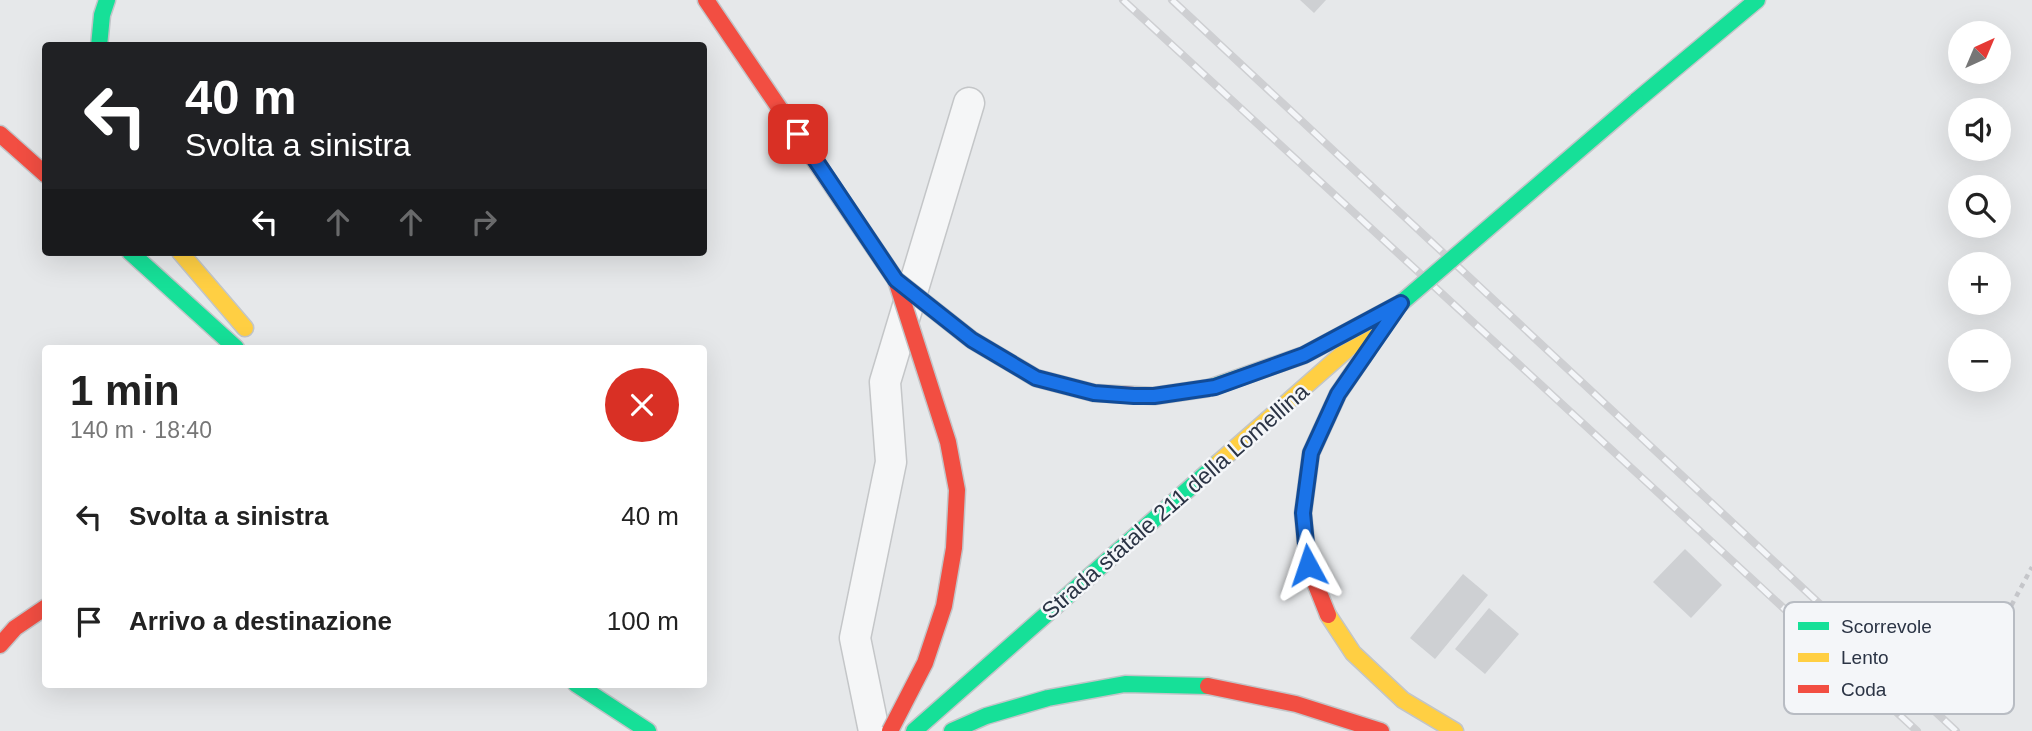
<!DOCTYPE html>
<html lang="it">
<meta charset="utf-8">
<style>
:root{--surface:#fff;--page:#f2f2f2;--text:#222;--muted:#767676}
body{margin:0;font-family:Arial,sans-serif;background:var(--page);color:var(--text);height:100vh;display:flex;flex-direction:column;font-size:26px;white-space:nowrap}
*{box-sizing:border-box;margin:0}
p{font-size:23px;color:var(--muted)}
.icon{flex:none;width:38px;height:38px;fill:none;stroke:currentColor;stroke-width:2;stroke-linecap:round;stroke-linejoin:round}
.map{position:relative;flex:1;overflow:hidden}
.sheet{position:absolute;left:42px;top:345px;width:665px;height:343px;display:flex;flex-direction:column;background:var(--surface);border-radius:7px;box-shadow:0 7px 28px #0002}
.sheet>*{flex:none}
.banner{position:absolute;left:42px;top:42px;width:665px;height:214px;border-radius:7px;box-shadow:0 7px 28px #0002;background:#202124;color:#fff;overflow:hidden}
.needle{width:46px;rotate:44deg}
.fabs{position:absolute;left:1948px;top:21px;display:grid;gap:14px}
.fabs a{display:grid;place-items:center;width:63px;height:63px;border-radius:50%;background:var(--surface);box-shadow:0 7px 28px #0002;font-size:35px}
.pin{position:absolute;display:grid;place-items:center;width:60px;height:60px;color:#fff;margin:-30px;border-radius:14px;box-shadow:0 4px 10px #0006}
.me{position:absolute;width:77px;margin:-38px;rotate:355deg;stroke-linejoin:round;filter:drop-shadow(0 0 5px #0008)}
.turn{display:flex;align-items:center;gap:24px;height:147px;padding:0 28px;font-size:32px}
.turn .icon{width:91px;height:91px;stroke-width:2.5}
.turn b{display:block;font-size:49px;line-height:60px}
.lanes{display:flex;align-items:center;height:66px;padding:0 28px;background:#0003;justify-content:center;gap:35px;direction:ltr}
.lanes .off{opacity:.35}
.round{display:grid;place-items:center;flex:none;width:74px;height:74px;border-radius:37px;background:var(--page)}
.summary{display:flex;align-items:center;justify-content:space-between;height:119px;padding:0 28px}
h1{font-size:42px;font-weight:700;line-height:52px}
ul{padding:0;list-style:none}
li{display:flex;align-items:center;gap:21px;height:105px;padding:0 28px}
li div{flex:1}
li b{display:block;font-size:26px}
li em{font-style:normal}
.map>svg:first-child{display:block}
</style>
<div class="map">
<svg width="2032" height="731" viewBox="0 0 2032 731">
<rect width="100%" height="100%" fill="#e6e8ea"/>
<g fill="#ced0d3">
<path d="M1300 0H1326L1314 13Z"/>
<path d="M1685 549 1722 585 1691 618 1653 582Z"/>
<path d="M1463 574 1488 595 1435 659 1410 638Z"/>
<path d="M1489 608 1519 634 1485 674 1455 649Z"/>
</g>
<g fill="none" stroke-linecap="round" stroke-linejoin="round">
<g stroke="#c4c6c8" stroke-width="33">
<path id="lane" d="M874 731 855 638 891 462 885 382 969 103"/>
</g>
<g stroke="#c2c5c8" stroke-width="19">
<g id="fast">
<path d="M99 46 102 15 107 0"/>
<path d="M1636 101 1757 0"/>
<path d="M130 252 236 348"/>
<path d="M576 684 648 731"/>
<path d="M914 731 1218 463"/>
<path d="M952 731 986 716 1048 698 1125 684 1208 686"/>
</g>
</g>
<g stroke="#c2c5c8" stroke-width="19">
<g id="slow">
<path d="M180 252 245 328"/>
<path d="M1218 463 1375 325"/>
<path d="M1328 615 1353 653 1403 700 1455 731"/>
</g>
</g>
<g stroke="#c2c5c8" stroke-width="19">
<g id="jam">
<path d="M706 0 896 280"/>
<path d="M0 134 46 175"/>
<path d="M1328 615 1308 565 1303 513 1311 453 1338 394 1368 350"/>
<path d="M0 645 15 628 46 607"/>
<path d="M1208 686 1296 704 1381 731"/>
</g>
</g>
<path stroke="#c5c6ca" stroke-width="4.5" stroke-dasharray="5 5" stroke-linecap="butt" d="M2002 623 2032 567"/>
<use href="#lane" stroke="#f5f6f7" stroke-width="30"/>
<use href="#fast" stroke="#16e098" stroke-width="16"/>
<use href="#slow" stroke="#ffcf43" stroke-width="16"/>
<use href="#jam" stroke="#f24e42" stroke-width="16"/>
<g stroke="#cecfd2" stroke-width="8">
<g id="rail">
<path d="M1123 0 1917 731"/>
<path d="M1172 0 1956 731"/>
</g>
</g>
<use href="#rail" stroke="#f4f6f9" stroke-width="5" stroke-dasharray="16" stroke-linecap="butt"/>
<g stroke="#c2c5c8" stroke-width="19" stroke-linecap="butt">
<path id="fast-bridge" d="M1209 388 1304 355 1401 303 1636 101"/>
</g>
<g stroke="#c2c5c8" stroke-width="19" stroke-linecap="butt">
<g id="jam-bridge">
<path d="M896 280 972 340 1036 378 1094 393 1154 396 1209 388"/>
<path d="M890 731 925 663 944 606 954 548 957 490 948 442 896 280"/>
</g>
</g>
<use href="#fast-bridge" stroke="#16e098" stroke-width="16"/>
<use href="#jam-bridge" stroke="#f24e42" stroke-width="16"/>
</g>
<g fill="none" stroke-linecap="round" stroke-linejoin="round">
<g stroke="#114b97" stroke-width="18">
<path id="route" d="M798 134 896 280 972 340 1036 378 1094 393 1134 396H1154L1215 387 1304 355 1401 303 1338 394 1311 453 1303 513 1308 565"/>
</g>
<use href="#route" stroke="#1a73e8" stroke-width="12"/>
</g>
<g text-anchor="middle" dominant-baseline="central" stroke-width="5" stroke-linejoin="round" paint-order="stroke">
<g font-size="23" fill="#2b3445" stroke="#f4f6f9">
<text transform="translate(1175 501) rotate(-41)">Strada statale 211 della Lomellina</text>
</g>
</g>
<rect x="1784" y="602" width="230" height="112" rx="10" fill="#f4f6f9" stroke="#b8bcc3" stroke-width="2"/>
<rect x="1798" y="622" width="31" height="8" fill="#16e098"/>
<rect x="1798" y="653" width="31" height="9" fill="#ffcf43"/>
<rect x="1798" y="685" width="31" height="8" fill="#f24e42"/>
<g font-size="19" fill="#2b3445">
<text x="1841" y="633">Scorrevole</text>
<text x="1841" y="664">Lento</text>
<text x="1841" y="696">Coda</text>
</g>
</svg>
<div class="fabs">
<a><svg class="needle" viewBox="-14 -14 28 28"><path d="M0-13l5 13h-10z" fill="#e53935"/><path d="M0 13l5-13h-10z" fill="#767676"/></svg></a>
<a><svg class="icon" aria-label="sound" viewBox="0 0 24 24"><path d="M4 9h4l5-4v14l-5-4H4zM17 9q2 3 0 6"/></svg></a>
<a><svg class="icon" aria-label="search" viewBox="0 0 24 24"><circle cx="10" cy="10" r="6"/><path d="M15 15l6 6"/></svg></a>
<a>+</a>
<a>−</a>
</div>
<div class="pin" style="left:798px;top:134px;background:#d93025"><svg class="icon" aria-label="arrive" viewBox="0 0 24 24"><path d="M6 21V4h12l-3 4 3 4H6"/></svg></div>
<svg class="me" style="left:1308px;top:565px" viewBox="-20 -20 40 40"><path d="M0-17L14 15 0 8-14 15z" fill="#1a73e8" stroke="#fff" stroke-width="4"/></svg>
<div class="banner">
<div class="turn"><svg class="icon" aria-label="left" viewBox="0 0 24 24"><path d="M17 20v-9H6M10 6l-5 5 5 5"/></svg><div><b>40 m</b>Svolta a sinistra</div></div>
<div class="lanes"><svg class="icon" aria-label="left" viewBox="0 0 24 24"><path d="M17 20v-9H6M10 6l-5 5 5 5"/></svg><svg class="icon off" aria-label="ahead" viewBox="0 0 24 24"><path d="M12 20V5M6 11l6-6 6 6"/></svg><svg class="icon off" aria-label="ahead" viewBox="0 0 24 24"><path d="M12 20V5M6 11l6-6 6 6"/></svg><svg class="icon off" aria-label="right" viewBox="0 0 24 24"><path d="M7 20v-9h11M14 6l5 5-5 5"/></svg></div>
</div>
<section class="sheet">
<div class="summary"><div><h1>1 min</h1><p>140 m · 18:40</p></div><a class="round" style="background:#d93025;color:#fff"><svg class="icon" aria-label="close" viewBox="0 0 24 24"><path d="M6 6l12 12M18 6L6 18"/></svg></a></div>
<ul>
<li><svg class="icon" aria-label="left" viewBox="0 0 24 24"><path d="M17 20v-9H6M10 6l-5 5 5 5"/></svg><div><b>Svolta a sinistra</b></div><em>40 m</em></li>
<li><svg class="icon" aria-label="arrive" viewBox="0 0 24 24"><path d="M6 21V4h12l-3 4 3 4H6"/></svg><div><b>Arrivo a destinazione</b></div><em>100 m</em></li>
</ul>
</section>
</div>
